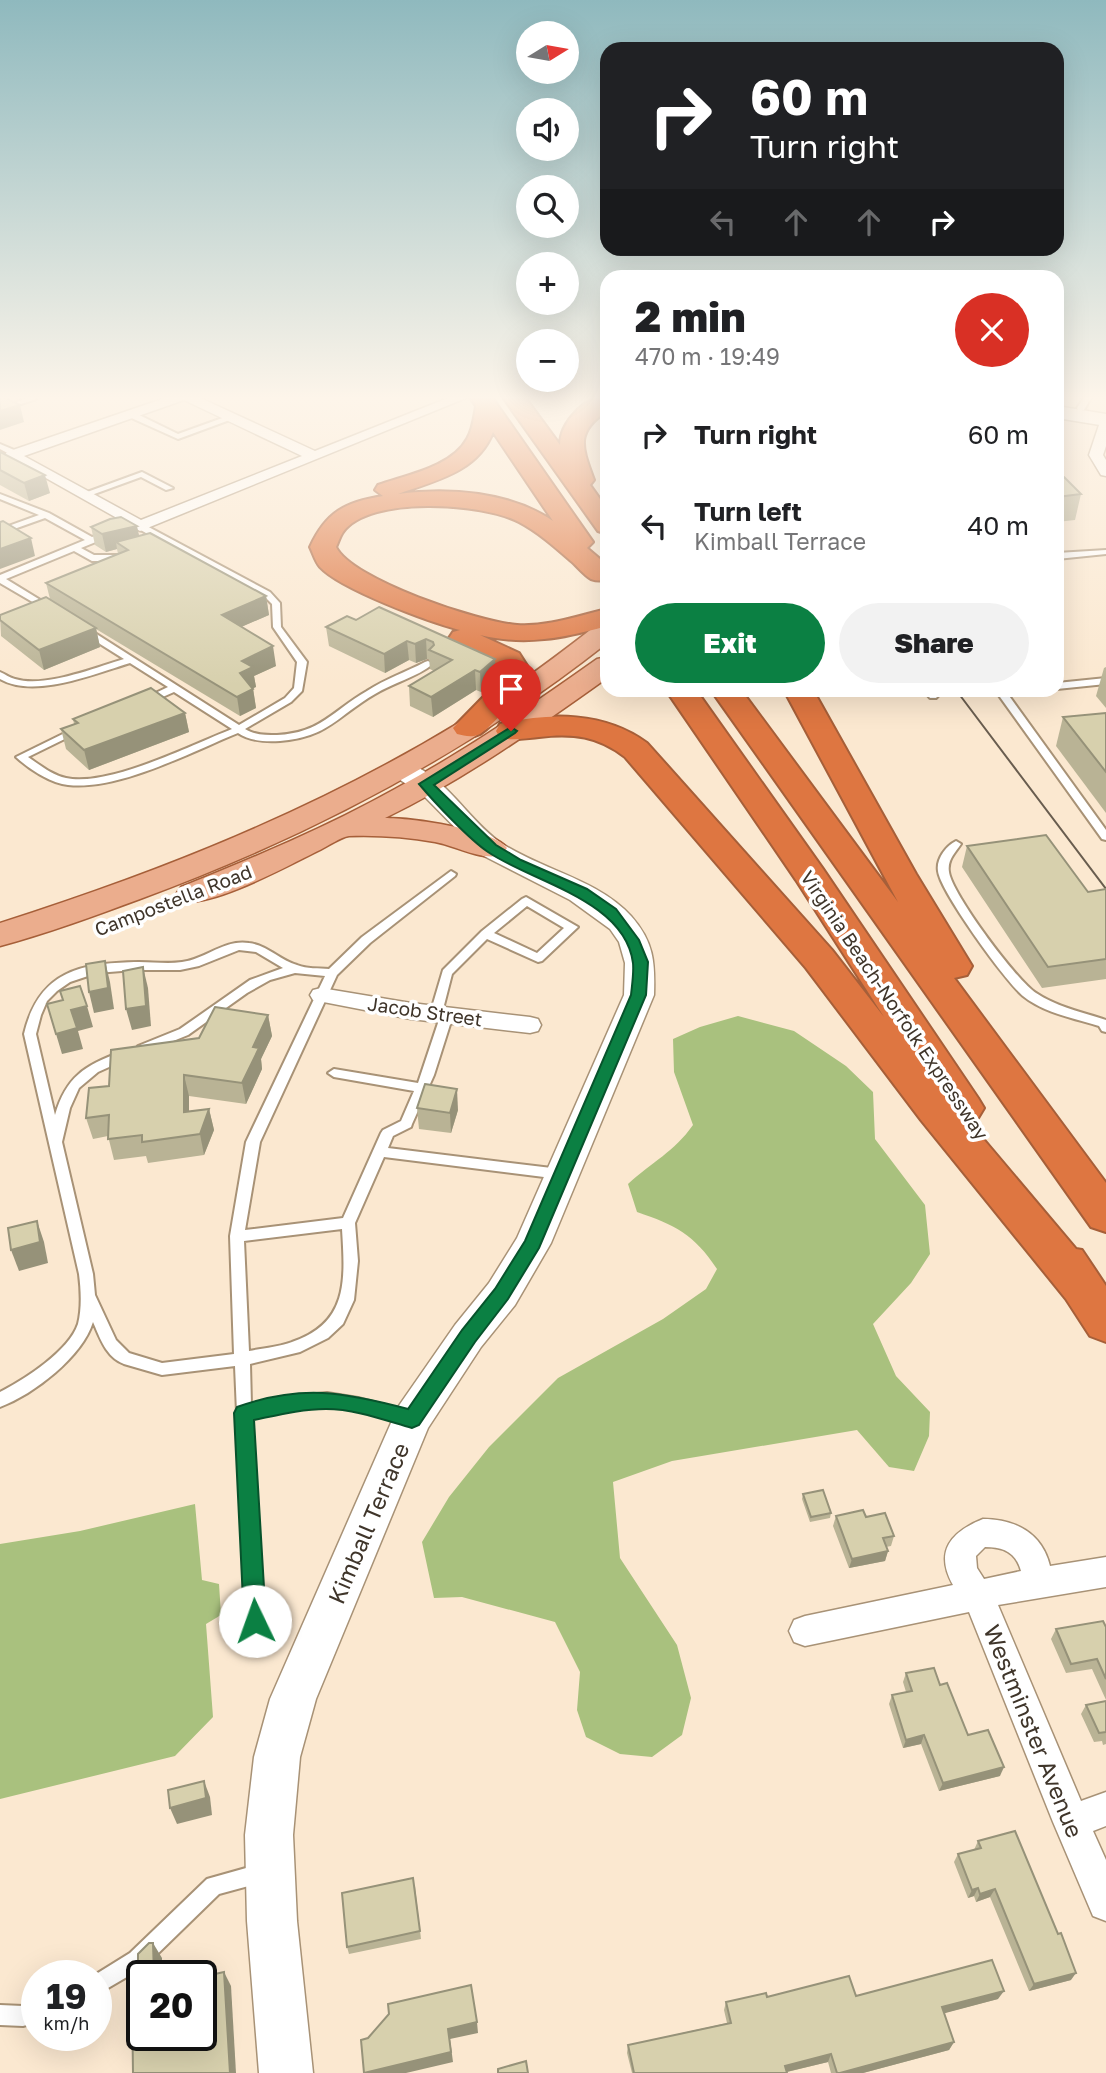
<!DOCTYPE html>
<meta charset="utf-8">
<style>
:root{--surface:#fff;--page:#f2f2f2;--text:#202124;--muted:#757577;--accent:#0b8043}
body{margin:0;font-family:"Golos Text",sans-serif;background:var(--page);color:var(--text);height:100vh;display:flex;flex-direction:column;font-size:26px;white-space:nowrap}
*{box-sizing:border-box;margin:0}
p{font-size:23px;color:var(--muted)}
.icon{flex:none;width:38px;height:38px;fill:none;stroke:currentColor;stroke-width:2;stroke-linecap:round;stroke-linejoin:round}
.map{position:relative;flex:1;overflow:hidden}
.side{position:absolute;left:600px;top:270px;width:464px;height:427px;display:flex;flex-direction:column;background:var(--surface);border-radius:21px;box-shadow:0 7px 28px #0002}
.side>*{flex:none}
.banner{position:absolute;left:600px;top:42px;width:464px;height:214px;border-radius:21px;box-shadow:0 7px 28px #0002;background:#202124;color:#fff;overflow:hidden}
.needle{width:46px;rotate:79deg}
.fabs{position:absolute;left:516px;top:21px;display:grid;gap:14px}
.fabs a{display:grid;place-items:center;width:63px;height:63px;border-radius:50%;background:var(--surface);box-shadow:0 7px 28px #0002;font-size:35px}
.speed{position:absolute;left:21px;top:1960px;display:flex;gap:14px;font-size:35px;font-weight:700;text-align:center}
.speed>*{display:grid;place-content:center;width:91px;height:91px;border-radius:50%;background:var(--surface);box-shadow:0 7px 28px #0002;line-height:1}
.speed small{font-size:18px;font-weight:400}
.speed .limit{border:4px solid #111;border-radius:10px;background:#fff;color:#111}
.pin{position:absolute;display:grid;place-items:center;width:60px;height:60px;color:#fff;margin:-72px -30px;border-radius:50% 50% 50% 0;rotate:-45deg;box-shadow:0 0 7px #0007}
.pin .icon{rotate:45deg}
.me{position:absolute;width:77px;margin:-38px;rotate:357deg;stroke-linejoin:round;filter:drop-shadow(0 0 5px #0008)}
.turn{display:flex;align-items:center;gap:24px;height:147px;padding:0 35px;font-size:32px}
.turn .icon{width:91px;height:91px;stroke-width:2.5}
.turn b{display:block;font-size:49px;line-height:60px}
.lanes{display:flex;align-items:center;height:66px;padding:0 35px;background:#0003;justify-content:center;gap:35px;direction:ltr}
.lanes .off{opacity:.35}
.round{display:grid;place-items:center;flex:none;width:74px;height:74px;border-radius:37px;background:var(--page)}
.head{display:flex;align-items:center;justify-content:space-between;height:119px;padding:0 35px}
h1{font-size:42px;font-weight:800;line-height:52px}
.action{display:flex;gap:14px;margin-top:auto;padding:14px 35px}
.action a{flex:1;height:80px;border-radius:42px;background:var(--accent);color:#fff;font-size:28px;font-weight:800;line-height:80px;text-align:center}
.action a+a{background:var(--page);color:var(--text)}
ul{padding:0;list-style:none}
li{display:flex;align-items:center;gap:21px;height:91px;padding:0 35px}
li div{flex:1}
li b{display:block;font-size:26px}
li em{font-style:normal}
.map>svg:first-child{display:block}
</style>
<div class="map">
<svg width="1106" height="2073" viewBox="0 0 1106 2073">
<rect width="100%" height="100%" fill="#fbe8d0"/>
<g fill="#a9c17e">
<path d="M738 1016 794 1031 846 1066 873 1092 875 1139 925 1205 930 1254 911 1283 873 1324 896 1376 930 1412 929 1436 914 1471 889 1467 857 1430 672 1461 613 1482 620 1558 677 1645 691 1698 682 1735 652 1757 620 1754 586 1737 577 1710 580 1672 555 1622 462 1597 434 1598 422 1542 449 1497 489 1447 558 1378 663 1319 706 1289 717 1269C694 1234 675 1225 637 1212L628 1184C652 1162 674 1152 693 1125L674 1072 673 1039 700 1027Z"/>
<path d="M195 1504 202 1580 219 1584 221 1615 206 1624 213 1717 175 1756 0 1799V1544L80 1531Z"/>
</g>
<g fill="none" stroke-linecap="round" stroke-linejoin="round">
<g stroke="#a89276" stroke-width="4">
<g id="lane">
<path d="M24 396H32L36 399 0 411V407L26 399Z"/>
<path d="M1085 396H1092L1084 410H1078L1077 408Z"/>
<path d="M127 412H133L178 434 228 416 235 418 178 439 127 416Z"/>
<path d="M0 444 19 452 20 454 13 456 0 449Z"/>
<path d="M142 472 173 488 166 490 141 477 86 497 79 495Z"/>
<path d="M0 494 49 513 92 537 107 531H113V535L81 548 94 555H119L123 558 119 561H92L74 551 6 579 55 609 48 611 0 583V575L85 540 45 518 0 534V529L39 515 0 499Z"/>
<path d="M137 524H143L270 592 280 603 281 627 307 662 302 691 291 702 245 729C255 735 265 735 277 735 321 733 332 711 367 691 385 679 406 672 425 662L428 661 433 664C417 677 393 683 375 694 337 716 329 737 280 741 265 742 250 741 238 733 191 752 118 791 68 785 50 783 29 769 16 757L75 728H81L83 730 28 757C40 765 52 775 66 778 109 787 191 745 232 729L174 692 149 703H143V699L168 687 130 663C94 674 34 699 0 679V672C5 674 10 678 15 679 45 688 94 668 124 659L81 632V628H87L239 725 285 698 294 688 297 662 273 627 272 604 264 596 174 548 156 547V543H164L137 528Z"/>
<path d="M1106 550V554L1057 559V553Z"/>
<path d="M1106 678V684L1057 689V683Z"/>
<path d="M923 690H933L938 696 936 698H930Z"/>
<path d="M995 690H1023L1019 693H1007L1106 830V840L1102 839Z"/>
<path d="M956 841 961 844C955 853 947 860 949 872 952 894 1017 981 1036 993 1057 1007 1082 1012 1106 1020V1032L1102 1031 1099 1026C1073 1018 1044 1013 1023 996 1006 982 940 891 938 871 936 859 946 846 956 841Z"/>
<path d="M451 871 456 874 455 876 370 943 337 975 260 1142 245 1230 343 1218 381 1133 383 1130 401 1121 414 1091 334 1077 328 1073 334 1069 418 1083 440 1017 436 1018 430 1014 443 970 482 931 522 899 526 897 578 927 542 961 538 962 487 939 452 974 442 1013 447 1011 453 1015 434 1075 412 1124 411 1127 393 1136 388 1148 560 1169 565 1170 567 1174 565 1178 560 1179 384 1157 355 1223 358 1261 354 1300 343 1324 328 1338 300 1352 250 1364 251 1405 296 1396 327 1393 358 1398 408 1411 413 1413 416 1418 413 1423 408 1425C382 1417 355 1407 328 1407 302 1406 277 1413 252 1418L264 1621 261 1627 255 1629 249 1627 246 1621 235 1366 162 1375 124 1364C106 1357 100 1338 93 1322 82 1357 34 1394 0 1407V1392C25 1379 69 1351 78 1324 82 1308 81 1290 79 1274L24 1034C39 971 80 963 139 962 153 962 168 964 182 962 206 959 224 939 249 943 267 945 280 960 297 965 307 969 319 968 329 969L362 937ZM527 906 564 928 537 953 494 933ZM239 950 256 952 283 968 250 980 180 1029 138 1046 136 1049 138 1052H146L188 1035 247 993 270 980 295 973 325 976 246 1142 230 1236 234 1354 162 1363 129 1353 116 1340 95 1295 93 1274 62 1142 70 1108 79 1088 98 1072 129 1058 131 1055 125 1051 121 1052C85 1065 66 1077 55 1115L36 1034 41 1015 47 1001 57 991 70 982 97 973 134 970H180L199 966ZM342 1229C345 1279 349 1323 292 1342 279 1347 263 1348 249 1351L244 1241Z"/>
<path d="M260 1864 267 1867 270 1874 267 1881 219 1894 144 1967 96 1995V1976H93L130 1953 207 1879Z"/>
<path d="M37 2002V2022L23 2026 0 2025V2005L23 2006Z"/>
</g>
</g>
<g stroke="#a89276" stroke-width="3">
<g id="street">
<path d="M171 396H196L315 451 453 396H471L140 531 5 455 7 452ZM184 400 302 456 141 520 24 456Z"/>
<path d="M1106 421V446L1103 455 1106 460V476L1101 475 1089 455 1099 425Z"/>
<path d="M321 988 411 1003 530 1017 538 1019 541 1025 538 1031 530 1033 411 1019 313 1000 310 995 313 990Z"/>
<path d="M983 1519C1015 1519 1042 1533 1050 1566L1106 1557V1587L998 1605 1081 1801 1106 1792V1826L1093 1831 1106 1860V1921L1093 1916 1053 1822 969 1612 805 1646 794 1642 789 1631 794 1620 805 1616 953 1585C934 1551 951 1532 983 1519ZM985 1547C1003 1547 1016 1552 1021 1571L984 1579 977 1568 976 1556Z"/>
</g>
</g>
<g stroke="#a89276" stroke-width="3">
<g id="secondary">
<path d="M1057 406 1106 414V426L1057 418Z"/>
<path d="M399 760C445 772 465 818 501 843 542 870 597 879 631 916 654 942 655 962 654 995L551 1243 515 1305 481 1347 428 1428 316 1699 300 1757 293 1835 297 1921 313 2073H259L247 1921 245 1835 254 1757 270 1699 398 1407 455 1325 489 1283 517 1238 624 995 625 963 619 942 610 929 570 900 482 855 424 796 390 773 386 768 390 763Z"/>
</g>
</g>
<g stroke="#a65f39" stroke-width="3">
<g id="primary">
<path d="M607 622V643C466 754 309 837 140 899 94 916 48 933 0 946V923C160 872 316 810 460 722 508 693 553 659 598 624Z"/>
<path d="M607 657V678C537 728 463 780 385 818 410 818 494 829 507 848L502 855C480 861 457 846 435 842 407 837 377 835 349 836 341 837 328 846 320 850 291 864 210 909 181 901L176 894 181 887C253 858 327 827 395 789 465 751 532 705 597 659Z"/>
</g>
</g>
<g stroke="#a65f39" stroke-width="4">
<g id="highway">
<path d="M469 396H491L593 542 587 548 607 565V579C602 581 597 581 591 579 584 575 577 566 571 561 555 547 538 532 519 522 483 503 370 495 343 532 340 536 338 543 336 547 352 580 479 622 517 625 548 627 577 616 607 609V626C564 638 525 646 480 635L519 653 531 672C524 690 496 723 480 734 472 738 465 736 457 734L453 728 497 683 501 672 497 665 453 644 449 638 453 632 460 630C429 622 340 589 320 567 315 561 313 553 310 547 326 512 345 502 383 496L375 490 378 485C406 475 452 467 467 439 473 429 474 417 476 406ZM493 432 553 521C510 492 449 487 398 494 434 481 478 472 493 432Z"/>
<path d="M502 396H524L560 445C560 423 585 396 607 396V411C575 432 582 447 594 480L590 485 607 509V534L598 531Z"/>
<path d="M666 690H696L823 869 978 1098 984 1108 978 1118 968 1121 1076 1249 1082 1250 1106 1286V1342L1090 1336 1066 1299 921 1120 806 968 625 757C598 736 573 733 539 737 526 738 514 741 500 738L496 731 500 724C550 712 605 712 647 743L832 950 884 1017 796 880Z"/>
<path d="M711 690H741L898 902 784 690H813L916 874 972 966 967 975 954 978 1106 1183V1232L1091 1227Z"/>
</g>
</g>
<use href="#lane" fill="#fff" fill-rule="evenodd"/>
<use href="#street" fill="#fff" fill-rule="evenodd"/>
<use href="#secondary" fill="#fff" fill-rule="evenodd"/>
<use href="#primary" fill="#ebad8d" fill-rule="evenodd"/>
<use href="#highway" fill="#de7641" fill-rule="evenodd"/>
<path stroke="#695d4f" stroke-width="2" d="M956 690 1106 889"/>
</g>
<g fill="#b9b395">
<path d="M0 452 50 493 29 501 0 485Z"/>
<path d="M1057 478 1081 494 1075 520 1057 522Z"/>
<path d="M91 527 139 536 266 596 269 615 241 627 276 666 254 676 256 687 253 688 256 708 240 716 96 629 100 647 44 670 1 636 0 615 50 599 46 583 118 554 117 549 106 552 95 545Z"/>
<path d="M379 607 496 678 481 692 476 690 433 717 410 706 409 686 434 671 430 669 429 659H427L416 663 409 660 385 673 329 646 326 627 356 620Z"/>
<path d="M1106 667V708L1096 696 1104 668Z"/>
<path d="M185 713 189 732 89 770 66 749 61 729 74 724 73 719Z"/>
<path d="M1106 713V813L1056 746 1063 717Z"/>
<path d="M967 846 1088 892 1106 889V979L1042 988 962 867Z"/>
<path d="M268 1015 272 1036 261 1059 262 1069 246 1104 189 1096V1112L209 1109 214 1130 204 1155 148 1163 146 1156 114 1160 108 1136 93 1139 86 1118 109 1086 199 1038Z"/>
<path d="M417 1108 458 1110 451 1133 419 1129Z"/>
<path d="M803 1494 831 1513 830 1518 810 1522 802 1499Z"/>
<path d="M836 1516 866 1517 894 1536 891 1546 886 1547 888 1551 885 1561 849 1568 833 1526Z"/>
<path d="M1106 1627V1700L1092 1669 1066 1673 1051 1639 1056 1629Z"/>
<path d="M906 1673 940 1685 968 1735 1000 1776 939 1791 921 1744 903 1748 889 1704 892 1695 906 1692 903 1682Z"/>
<path d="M1106 1701V1744L1103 1745 1102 1741 1094 1742 1081 1714 1086 1705Z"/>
<path d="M978 1841 1071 1980 1029 1991 990 1897 976 1902 974 1896 968 1898 954 1862 958 1854 974 1850Z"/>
<path d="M415 1886 421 1939 349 1954 347 1947Z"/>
<path d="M856 1996 998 1999 944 2013 954 2042 949 2050 863 2073H831L828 2062 787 2072V2073H632L627 2053 628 2045 727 2023 724 2010 726 2002 767 1997Z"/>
</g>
<g fill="#969279">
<path d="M20 405 24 422 0 430V411Z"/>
<path d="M45 475 50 493 29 501 24 483Z"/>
<path d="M137 526 141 544 116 542 117 549 106 552 102 534Z"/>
<path d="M31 538 35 556 0 569V549Z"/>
<path d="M266 596 269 615 225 634 222 615Z"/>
<path d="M96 628 100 647 44 670 39 650Z"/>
<path d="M426 639 427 659 416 663 415 644Z"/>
<path d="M407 641 409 660 385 673 384 654Z"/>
<path d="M273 646 276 666 254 676 256 687 244 692 240 673 242 661Z"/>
<path d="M495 659 496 678 481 692 480 672Z"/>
<path d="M475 670 476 690 433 717 431 697Z"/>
<path d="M253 689 256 708 240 716 237 697Z"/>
<path d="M185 713 189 732 89 770 84 750Z"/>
<path d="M105 961 110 982 114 1009 94 1013 89 992Z"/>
<path d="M143 967 148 988 151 1026 132 1030 126 1009Z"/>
<path d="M87 1006 93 1027 78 1031 83 1049 62 1054 56 1034 71 1010Z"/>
<path d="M268 1015 272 1036 261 1059 262 1069 246 1104 242 1083 253 1047Z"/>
<path d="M184 1075 189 1096V1133L184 1112Z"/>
<path d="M457 1089 458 1110 451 1133 450 1113Z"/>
<path d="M209 1109 214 1130 204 1155 200 1134Z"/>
<path d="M37 1221 44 1242 48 1263 19 1271 11 1250Z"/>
<path d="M888 1551 885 1561 849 1568 852 1559Z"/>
<path d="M924 1735 921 1744 903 1748 906 1740Z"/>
<path d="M1004 1767 1000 1776 939 1791 943 1783Z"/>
<path d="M204 1781 210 1797 212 1815 177 1824 170 1808Z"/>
<path d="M978 1888 974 1896 968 1898 972 1890Z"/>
<path d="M995 1889 990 1897 976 1902 980 1894Z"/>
<path d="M153 1943 162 1958V1976H154Z"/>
<path d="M224 1972 231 1986 236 2073H230Z"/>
<path d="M1076 1973 1071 1980 1029 1991 1034 1984Z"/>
<path d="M1004 1991 998 1999 938 2015 942 2007Z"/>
<path d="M477 2022 478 2033 450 2039 453 2062 406 2073H364L448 2029Z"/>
<path d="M954 2042 949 2050 863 2073H840Z"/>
<path d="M831 2054 828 2062 782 2073 785 2066Z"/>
</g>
<g fill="#d7d0ad" stroke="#969279" stroke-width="2">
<path d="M0 396H2L20 405 0 411Z"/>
<path d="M0 452 45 475 24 483 0 470Z"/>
<path d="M1064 477 1081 494 1057 497V478Z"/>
<path d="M121 517 137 526 102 534 91 527 110 519Z"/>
<path d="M3 521 31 538 0 549V522Z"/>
<path d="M150 533 266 596 222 615 273 646 242 661 253 667 240 673 253 689 237 697 46 583 128 550 116 542Z"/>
<path d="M46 597 96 628 39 650 0 620V615Z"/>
<path d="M379 607 495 659 480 672 475 670 431 697 409 686 452 660 429 650 434 645 433 642 426 639 415 644 407 641 384 654 326 627 347 616 356 620Z"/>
<path d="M151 688 185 713 84 750 61 729 78 723 73 719Z"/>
<path d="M1106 713V772L1063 717Z"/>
<path d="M1046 835 1088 892 1106 889V959L1048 967 967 846Z"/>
<path d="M105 961 108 988 89 992 86 964Z"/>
<path d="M143 967 146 1006 126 1009 123 971Z"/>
<path d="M80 986 87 1006 71 1010 77 1028 56 1034 47 1004 63 1000 60 991Z"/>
<path d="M215 1007 268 1015 253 1047 259 1048 242 1083 184 1075V1112L209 1109 200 1134 142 1142V1135L108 1139 109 1115 86 1118 89 1088 109 1086 111 1050 199 1038Z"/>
<path d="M425 1084 457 1089 450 1113 417 1108Z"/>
<path d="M37 1221 40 1242 11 1250 8 1228Z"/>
<path d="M823 1490 831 1513 811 1517 803 1494Z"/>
<path d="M863 1510 866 1517 885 1513 894 1536 883 1538 888 1551 852 1559 836 1516Z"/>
<path d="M1103 1621 1106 1627V1679L1097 1659 1071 1664 1056 1629Z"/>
<path d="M934 1668 940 1685 947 1683 968 1735 988 1730 1004 1767 943 1783 924 1735 906 1740 892 1695 912 1691 906 1673Z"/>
<path d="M1106 1701V1732L1099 1733 1086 1705Z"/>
<path d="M204 1781 206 1798 170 1808 168 1790Z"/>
<path d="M1015 1831 1058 1934 1061 1933 1076 1973 1034 1984 995 1889 980 1894 978 1888 972 1890 958 1854 981 1848 978 1841Z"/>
<path d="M413 1878 420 1931 347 1947 342 1893Z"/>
<path d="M149 1943H153L154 1976H142V2035H201V1977L224 1972 230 2073H133L132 1997 138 1995V1954Z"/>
<path d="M992 1960 1004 1991 942 2007 954 2042 840 2073H837L831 2054 785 2066 787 2073H634L628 2045 731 2023 726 2002 766 1993 767 1997 849 1976 856 1996Z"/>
<path d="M471 1985 477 2022 448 2029 451 2052 364 2073 361 2040 368 2038 389 2014 388 2004Z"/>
<path d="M526 2061 528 2073H498V2069Z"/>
</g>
<linearGradient id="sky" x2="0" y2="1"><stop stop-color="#8fb9be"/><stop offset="0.58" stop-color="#fdf5ea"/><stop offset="1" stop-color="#fdf5ea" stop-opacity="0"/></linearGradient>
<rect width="1106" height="686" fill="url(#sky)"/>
<path fill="#0b8043" stroke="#07532c" stroke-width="2" d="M511 727 517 731 515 733 434 785 496 845 521 860 587 889 616 909 639 940 648 962 646 995 539 1248 508 1299 475 1342 419 1425 412 1428C384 1420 355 1409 326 1409 301 1409 278 1415 254 1420L266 1621 263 1628 255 1631 248 1628 244 1621 234 1413 237 1407C301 1384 344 1392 408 1409L462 1330 495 1289 525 1241 631 995C632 985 634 973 633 963 625 900 532 882 488 852 469 839 435 803 419 784Z"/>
<g text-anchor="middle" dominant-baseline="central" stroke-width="7" stroke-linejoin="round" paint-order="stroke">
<g font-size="19" fill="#3f352a" stroke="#fff">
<text transform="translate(173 900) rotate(-21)">Campostella Road</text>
<text transform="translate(895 1005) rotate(56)">Virginia Beach-Norfolk Expressway</text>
<text transform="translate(425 1011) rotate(8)">Jacob Street</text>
</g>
<g font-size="23" fill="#3f352a" stroke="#fff">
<text transform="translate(368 1523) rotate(-67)">Kimball Terrace</text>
<text transform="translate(1034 1731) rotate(68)">Westminster Avenue</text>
</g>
</g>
</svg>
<div class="fabs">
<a><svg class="needle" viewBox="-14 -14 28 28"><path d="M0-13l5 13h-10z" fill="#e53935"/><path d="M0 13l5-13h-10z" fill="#757577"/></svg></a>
<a><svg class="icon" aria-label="sound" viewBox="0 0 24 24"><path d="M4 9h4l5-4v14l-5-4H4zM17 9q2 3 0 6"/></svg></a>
<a><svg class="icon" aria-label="search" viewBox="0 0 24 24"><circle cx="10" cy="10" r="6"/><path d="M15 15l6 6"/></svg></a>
<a>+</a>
<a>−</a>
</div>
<div class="speed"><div>19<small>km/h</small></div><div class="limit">20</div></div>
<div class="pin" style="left:511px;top:731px;background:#d93025"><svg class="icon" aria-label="arrive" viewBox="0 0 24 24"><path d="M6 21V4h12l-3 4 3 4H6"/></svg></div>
<svg class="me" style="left:255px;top:1621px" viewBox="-20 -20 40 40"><circle r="19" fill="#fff"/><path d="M0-13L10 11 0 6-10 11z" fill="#0b8043"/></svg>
<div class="banner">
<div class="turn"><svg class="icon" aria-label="right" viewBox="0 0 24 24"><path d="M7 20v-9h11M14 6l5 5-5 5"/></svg><div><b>60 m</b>Turn right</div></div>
<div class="lanes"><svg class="icon off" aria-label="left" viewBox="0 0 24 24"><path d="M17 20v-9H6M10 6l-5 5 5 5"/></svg><svg class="icon off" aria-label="ahead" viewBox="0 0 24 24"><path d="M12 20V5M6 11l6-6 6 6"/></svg><svg class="icon off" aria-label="ahead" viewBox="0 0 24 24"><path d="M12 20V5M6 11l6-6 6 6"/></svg><svg class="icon" aria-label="right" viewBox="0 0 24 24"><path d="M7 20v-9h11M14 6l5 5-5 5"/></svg></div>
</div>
<section class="side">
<div class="head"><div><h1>2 min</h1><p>470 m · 19:49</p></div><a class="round" style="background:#d93025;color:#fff"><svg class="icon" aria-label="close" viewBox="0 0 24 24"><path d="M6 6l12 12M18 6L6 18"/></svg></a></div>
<ul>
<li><svg class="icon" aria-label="right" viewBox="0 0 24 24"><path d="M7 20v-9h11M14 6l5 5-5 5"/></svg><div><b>Turn right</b></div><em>60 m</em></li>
<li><svg class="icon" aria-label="left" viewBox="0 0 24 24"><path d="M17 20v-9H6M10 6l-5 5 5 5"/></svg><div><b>Turn left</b><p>Kimball Terrace</p></div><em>40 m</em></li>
</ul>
<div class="action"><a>Exit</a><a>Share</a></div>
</section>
</div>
